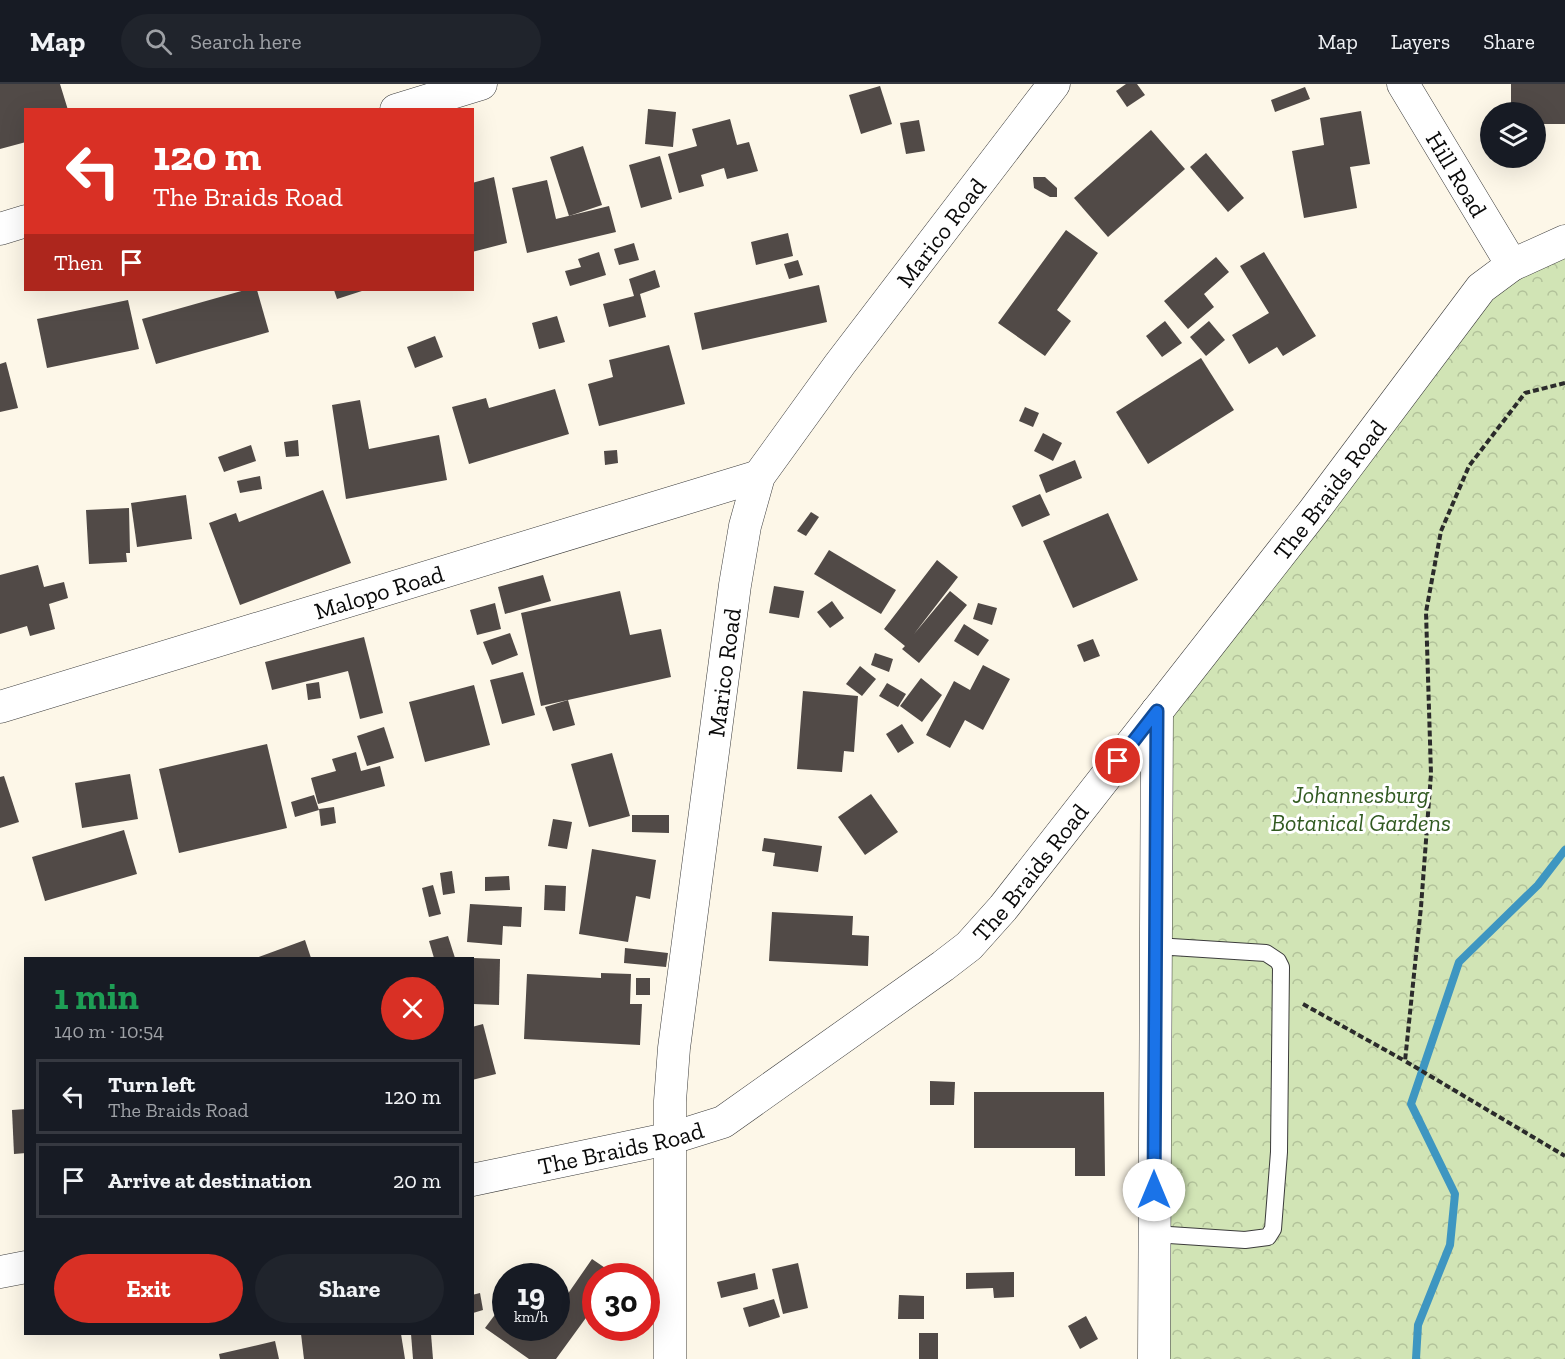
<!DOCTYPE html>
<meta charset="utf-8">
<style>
:root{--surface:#171b24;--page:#20242c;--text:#f1f3f6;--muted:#9ea1a6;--line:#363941;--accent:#d93025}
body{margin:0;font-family:"Zilla Slab",serif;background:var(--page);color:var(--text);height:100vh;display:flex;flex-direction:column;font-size:22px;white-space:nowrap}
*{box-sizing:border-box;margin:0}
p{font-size:20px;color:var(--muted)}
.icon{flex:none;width:33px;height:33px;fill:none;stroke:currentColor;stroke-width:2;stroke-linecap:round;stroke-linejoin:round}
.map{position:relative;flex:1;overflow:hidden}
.details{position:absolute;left:24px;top:873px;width:450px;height:378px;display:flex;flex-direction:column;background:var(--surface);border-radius:0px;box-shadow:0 6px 24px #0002}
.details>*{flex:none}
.top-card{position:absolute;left:24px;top:24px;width:450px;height:183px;border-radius:0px;box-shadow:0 6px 24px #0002;background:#d93025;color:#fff;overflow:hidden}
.controls{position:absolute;left:1480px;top:18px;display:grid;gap:12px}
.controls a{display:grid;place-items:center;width:66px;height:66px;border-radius:50%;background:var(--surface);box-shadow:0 6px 24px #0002;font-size:30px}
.speed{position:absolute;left:492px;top:1179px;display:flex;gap:12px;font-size:30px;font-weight:700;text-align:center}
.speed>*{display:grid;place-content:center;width:78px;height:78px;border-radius:50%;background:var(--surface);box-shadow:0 6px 24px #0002;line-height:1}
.speed small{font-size:15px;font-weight:400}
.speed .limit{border:9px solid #d22;background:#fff;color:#111}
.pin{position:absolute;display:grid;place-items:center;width:51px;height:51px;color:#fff;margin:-26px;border:3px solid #fff;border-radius:50%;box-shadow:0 2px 6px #0007}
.me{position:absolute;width:66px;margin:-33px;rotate:0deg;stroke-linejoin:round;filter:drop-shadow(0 0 4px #0008)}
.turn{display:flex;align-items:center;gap:21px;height:126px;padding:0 30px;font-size:27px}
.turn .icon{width:78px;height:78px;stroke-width:2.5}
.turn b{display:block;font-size:42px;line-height:51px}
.then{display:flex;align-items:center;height:57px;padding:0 30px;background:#0003;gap:12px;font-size:22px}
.round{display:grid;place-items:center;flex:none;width:63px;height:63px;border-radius:32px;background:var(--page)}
.headline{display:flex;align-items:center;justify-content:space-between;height:102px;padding:0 30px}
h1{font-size:36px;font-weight:700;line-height:45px;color:#1e9e55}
.action{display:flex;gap:12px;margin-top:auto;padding:12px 30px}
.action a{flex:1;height:69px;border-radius:36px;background:var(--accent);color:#fff;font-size:24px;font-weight:700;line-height:69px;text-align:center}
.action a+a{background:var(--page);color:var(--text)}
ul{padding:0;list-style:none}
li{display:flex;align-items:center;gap:18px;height:75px;margin:0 12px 9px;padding:0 18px;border:3px solid var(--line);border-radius:0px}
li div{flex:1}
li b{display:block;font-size:22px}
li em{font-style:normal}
header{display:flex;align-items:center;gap:36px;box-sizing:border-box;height:84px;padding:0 30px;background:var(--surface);border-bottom:2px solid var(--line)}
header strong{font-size:28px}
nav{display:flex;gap:33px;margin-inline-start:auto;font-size:21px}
.search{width:420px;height:54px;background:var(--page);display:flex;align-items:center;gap:15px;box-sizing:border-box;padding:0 21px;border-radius:33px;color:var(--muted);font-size:22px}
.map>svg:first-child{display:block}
</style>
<header>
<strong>Map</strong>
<div class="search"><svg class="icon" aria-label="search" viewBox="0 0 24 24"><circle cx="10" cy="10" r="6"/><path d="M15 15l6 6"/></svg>Search here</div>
<nav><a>Map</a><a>Layers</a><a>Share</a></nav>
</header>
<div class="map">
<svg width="1565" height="1275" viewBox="0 0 1565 1275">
<defs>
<pattern id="park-crowns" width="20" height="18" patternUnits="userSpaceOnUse" patternTransform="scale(1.5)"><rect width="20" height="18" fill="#d1e4b5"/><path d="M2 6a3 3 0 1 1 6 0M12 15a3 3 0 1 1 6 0" fill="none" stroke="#b2c29a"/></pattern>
</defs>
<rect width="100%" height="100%" fill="#fdf7e8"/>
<path fill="url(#park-crowns)" d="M1565 174V1275H1159L1158 634 1492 208Z"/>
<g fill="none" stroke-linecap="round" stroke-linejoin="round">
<path stroke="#3e96c1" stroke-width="8" d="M1416 1275 1418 1241 1450 1161 1455 1110 1411 1020 1459 878 1538 801 1565 766"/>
</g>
<g fill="#514a47">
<path d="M0 0H60L68 26H26V58L0 65Z"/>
<path d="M1126 0H1137L1145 11 1127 23 1116 7Z"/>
<path d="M1511 0H1565V40H1536V28H1511Z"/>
<path d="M880 2 892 40 861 50 849 11Z"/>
<path d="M1305 3 1310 15 1275 28 1271 16Z"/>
<path d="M648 25 676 28 673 63 645 60Z"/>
<path d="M1361 27 1370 80 1350 83 1357 124 1304 134 1292 67 1324 61 1320 34Z"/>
<path d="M730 35 737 61 749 58 758 87 727 95 724 84 701 91 704 102 679 109 668 70 697 62 692 45Z"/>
<path d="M919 36 925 67 906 70 900 39Z"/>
<path d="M1151 46 1185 85 1108 153 1074 114Z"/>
<path d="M583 62 602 121 569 132 550 73Z"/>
<path d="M1206 69 1244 114 1228 128 1190 83Z"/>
<path d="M660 72 672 115 641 124 629 81Z"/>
<path d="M494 93 507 159 472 168V99Z"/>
<path d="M1033 93H1045L1057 104V113H1050L1034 104Z"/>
<path d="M547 96 556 135 609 122 616 148 527 169 512 104Z"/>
<path d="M1066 146 1098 169 1057 226 1071 237 1045 272 998 239Z"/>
<path d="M788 149 793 172 756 181 751 158Z"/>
<path d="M634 159 639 176 619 181 614 165Z"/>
<path d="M599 168 606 191 570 202 565 187 581 183 578 175Z"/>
<path d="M1264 168 1316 252 1283 272 1277 263 1249 280 1232 251 1269 229 1240 182Z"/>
<path d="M1216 173 1229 188 1204 210 1214 223 1188 245 1164 217Z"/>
<path d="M798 176 803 191 789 195 784 180Z"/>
<path d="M655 186 660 203 640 210 646 233 609 243 603 220 634 212 629 195Z"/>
<path d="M819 201 827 238 702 266 694 229Z"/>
<path d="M245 206H257L269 248 156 280 142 235Z"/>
<path d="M334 206H365L337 215Z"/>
<path d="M128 216 139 265 47 284 37 235Z"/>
<path d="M557 232 565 258 539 265 532 239Z"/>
<path d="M1165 237 1182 259 1162 273 1146 252Z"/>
<path d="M1209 237 1225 256 1206 272 1190 253Z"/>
<path d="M435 252 443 273 415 284 407 263Z"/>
<path d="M669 261 685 320 599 342 588 300 613 293 609 276Z"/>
<path d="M1201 274 1234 326 1148 380 1116 328Z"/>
<path d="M6 278 18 324 0 328V280Z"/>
<path d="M555 305 569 350 469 380 452 323 486 314 489 324Z"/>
<path d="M360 316 369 365 439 351 447 396 346 415 332 321Z"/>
<path d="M1025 323 1039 329 1033 343 1019 337Z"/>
<path d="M1043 349 1062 359 1053 377 1034 367Z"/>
<path d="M298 356 299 372 286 373 284 358Z"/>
<path d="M251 361 256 377 224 388 218 373Z"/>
<path d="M617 366 618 379 605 381 604 367Z"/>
<path d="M1075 376 1082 394 1046 409 1039 391Z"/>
<path d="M260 392 262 405 240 409 237 397Z"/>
<path d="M323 406 351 479 240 521 209 439 236 429 239 438Z"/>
<path d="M1040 410 1050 431 1022 443 1012 422Z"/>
<path d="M186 411 192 455 137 463 131 419Z"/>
<path d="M129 424 130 469H126L127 478 89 480 86 426Z"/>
<path d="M811 428 819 433 806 452 797 447Z"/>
<path d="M1108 429 1138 496 1073 524 1043 457Z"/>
<path d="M829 466 896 506 881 530 814 490Z"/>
<path d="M937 476 958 493 914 550 950 507 967 521 919 579 902 565 905 562 884 545Z"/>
<path d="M38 481 44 503 64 498 68 514 49 520 55 545 30 552 27 542 0 550V491Z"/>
<path d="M543 491 551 517 505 530 498 503Z"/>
<path d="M774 502 804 507 799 534 769 529Z"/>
<path d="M620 507 630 551 661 545 671 593 541 622 521 529Z"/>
<path d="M832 517 844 534 830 544 817 528Z"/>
<path d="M495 519 501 545 477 551 470 526Z"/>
<path d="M978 519 997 524 992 541 973 535Z"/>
<path d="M964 540 989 556 978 572 954 557Z"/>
<path d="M510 549 518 571 492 581 483 558Z"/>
<path d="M364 553 383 629 360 635 348 587 272 606 265 578Z"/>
<path d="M1093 555 1100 572 1084 578 1077 561Z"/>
<path d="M875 569 893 575 889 588 871 581Z"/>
<path d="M983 581 1010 595 983 646 965 636 950 664 926 651 954 597 970 606Z"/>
<path d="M860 582 876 595 862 612 846 600Z"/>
<path d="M523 588 535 631 502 640 490 596Z"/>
<path d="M921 594 942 611 922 638 900 622Z"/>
<path d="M319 598 321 614 308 616 306 600Z"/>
<path d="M887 599 906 610 898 623 879 612Z"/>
<path d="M474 601 490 661 425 678 409 618Z"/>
<path d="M803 607 858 612 854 668 844 667 842 688 797 685Z"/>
<path d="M568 616 575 641 553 647 545 623Z"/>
<path d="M902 640 914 659 898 669 886 650Z"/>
<path d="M384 643 394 674 367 682 357 652Z"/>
<path d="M267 660 287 744 179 769 159 685Z"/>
<path d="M356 668 361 687 380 682 385 702 318 720 311 694 336 687 332 675Z"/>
<path d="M612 669 630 732 589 743 571 680Z"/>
<path d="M130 690 138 735 82 744 75 699Z"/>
<path d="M4 692 19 738 0 744V693Z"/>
<path d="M871 710 898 748 865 771 838 733Z"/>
<path d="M314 711 319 726 295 733 291 718Z"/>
<path d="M334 723 336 739 321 742 319 725Z"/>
<path d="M632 731H669V749L632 748Z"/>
<path d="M553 735 572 738 567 765 548 762Z"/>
<path d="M124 746 137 790 45 817 32 773Z"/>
<path d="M764 754 822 762 818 788 773 782 775 769 762 767Z"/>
<path d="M592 765 656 776 650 815 636 812 628 858 579 850Z"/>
<path d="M452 787 455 809 443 811 440 789Z"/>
<path d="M509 792 510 806 485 807V793Z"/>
<path d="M433 801 441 830 429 833 422 804Z"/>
<path d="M545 801 566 802 565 827 544 826Z"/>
<path d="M470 820 522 823 521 843 503 842 502 861 467 858Z"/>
<path d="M772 828 853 832 852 851 869 852 868 882 769 877Z"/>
<path d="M448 852 455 874H434L429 857Z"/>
<path d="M305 856 311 874H256Z"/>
<path d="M625 864 668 869 666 883 624 879Z"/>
<path d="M473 874 500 875 499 921 473 920Z"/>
<path d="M601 889 631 890 630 920H642L640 961 524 955 527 890 601 894Z"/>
<rect x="636" y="894" width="14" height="17"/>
<path d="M483 940 496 990 472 996V943Z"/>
<path d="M930 997 955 998 954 1021H930Z"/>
<path d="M974 1008H1104L1105 1092H1075V1064H974Z"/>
<path d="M26 1025V1069L14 1070 12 1026Z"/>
<path d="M592 1175 617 1192H596V1220L556 1275H529L485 1244 506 1216V1244H556V1208L565 1214Z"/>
<path d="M798 1179 808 1224 783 1230 772 1185Z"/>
<path d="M1014 1188V1213L994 1214 993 1204 966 1205V1189Z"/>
<path d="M755 1189 758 1205 721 1214 717 1198Z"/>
<path d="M480 1209 483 1226 473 1229 472 1211Z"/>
<path d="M899 1211 924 1212V1235H898Z"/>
<path d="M774 1215 780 1233 749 1243 743 1224Z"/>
<path d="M1086 1232 1098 1255 1080 1265 1068 1242Z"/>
<rect x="919" y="1249" width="19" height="26"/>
<path d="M301 1250H401L405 1275H304Z"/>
<path d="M411 1250H431L433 1275H413Z"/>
<path d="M275 1257 279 1275H220L219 1270Z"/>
</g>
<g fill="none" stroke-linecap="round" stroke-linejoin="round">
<g stroke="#3c3c3c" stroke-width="18">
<path id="lane" d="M1154 1150 1245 1156 1268 1153 1273 1145 1279 1068 1281 883 1278 877 1266 869 1156 862"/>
</g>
<g stroke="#3c3c3c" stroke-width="33">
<g id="street">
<path id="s1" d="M1403 0 1512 181"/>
<path d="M396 26 481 0"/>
<path d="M0 145 26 137"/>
<path id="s2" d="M0 623 759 392"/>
<path id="s3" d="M472 1096 672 1054 723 1038 943 882 969 862 1003 824 1313 428 1481 204 1512 181 1565 157"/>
<path d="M0 1188 26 1183"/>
<path id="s4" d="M670 1275V1017L674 964 735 501 745 442 759 392 840 280 1054 0"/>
<path d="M1154 1275 1157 627"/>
</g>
</g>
<g stroke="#2b2b2b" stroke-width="4" stroke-dasharray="6 3" stroke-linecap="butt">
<path d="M1565 299 1525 309 1469 382 1441 447 1426 528 1431 690 1421 823 1405 977 1565 1072"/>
<path d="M1303 920 1405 977"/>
</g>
<use href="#lane" stroke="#fff" stroke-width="16"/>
<use href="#street" stroke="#fff" stroke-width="32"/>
</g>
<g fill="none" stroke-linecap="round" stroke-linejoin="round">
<g stroke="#114b97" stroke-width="15">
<path id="route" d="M1118 677 1157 627 1154 1106"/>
</g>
<use href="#route" stroke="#1a73e8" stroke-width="10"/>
</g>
<g text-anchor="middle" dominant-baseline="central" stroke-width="6" stroke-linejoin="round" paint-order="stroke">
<g font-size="24" fill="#090909" stroke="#fff">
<text stroke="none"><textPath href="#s1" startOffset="105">Hill Road</textPath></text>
<text stroke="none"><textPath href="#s4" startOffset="1194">Marico Road</textPath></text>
<text stroke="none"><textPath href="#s3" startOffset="1142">The Braids Road</textPath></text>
<text stroke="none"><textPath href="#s2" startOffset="396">Malopo Road</textPath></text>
<text stroke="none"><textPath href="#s4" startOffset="690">Marico Road</textPath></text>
<text stroke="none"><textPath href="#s3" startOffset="656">The Braids Road</textPath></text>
<text stroke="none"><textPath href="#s3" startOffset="152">The Braids Road</textPath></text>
</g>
<g font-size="24" font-style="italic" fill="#315a21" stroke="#fff">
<text x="1361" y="710">Johannesburg<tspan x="1361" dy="28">Botanical Gardens</tspan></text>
</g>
</g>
</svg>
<div class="controls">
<a><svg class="icon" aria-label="layers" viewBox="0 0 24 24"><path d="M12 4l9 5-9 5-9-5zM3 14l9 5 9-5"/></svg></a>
</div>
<div class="speed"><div>19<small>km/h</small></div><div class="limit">30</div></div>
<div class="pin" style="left:1118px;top:677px;background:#d93025"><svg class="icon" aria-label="arrive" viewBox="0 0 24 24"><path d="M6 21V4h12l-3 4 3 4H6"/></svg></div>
<svg class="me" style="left:1154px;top:1106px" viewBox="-20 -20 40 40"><circle r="19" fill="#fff"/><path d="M0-13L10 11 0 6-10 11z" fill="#1a73e8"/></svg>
<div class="top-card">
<div class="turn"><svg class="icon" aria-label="left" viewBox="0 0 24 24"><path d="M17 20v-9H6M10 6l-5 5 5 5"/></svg><div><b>120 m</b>The Braids Road</div></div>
<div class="then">Then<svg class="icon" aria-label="arrive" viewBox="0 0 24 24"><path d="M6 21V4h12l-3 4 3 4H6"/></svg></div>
</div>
<section class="details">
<div class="headline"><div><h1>1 min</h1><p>140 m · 10:54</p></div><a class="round" style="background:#d93025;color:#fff"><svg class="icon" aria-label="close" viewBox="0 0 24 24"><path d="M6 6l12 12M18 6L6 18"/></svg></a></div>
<ul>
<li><svg class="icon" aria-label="left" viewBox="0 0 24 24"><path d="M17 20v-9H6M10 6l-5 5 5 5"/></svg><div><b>Turn left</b><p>The Braids Road</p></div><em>120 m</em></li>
<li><svg class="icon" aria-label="arrive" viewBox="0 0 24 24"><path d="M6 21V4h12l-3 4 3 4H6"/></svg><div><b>Arrive at destination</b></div><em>20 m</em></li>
</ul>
<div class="action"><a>Exit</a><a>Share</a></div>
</section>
</div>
